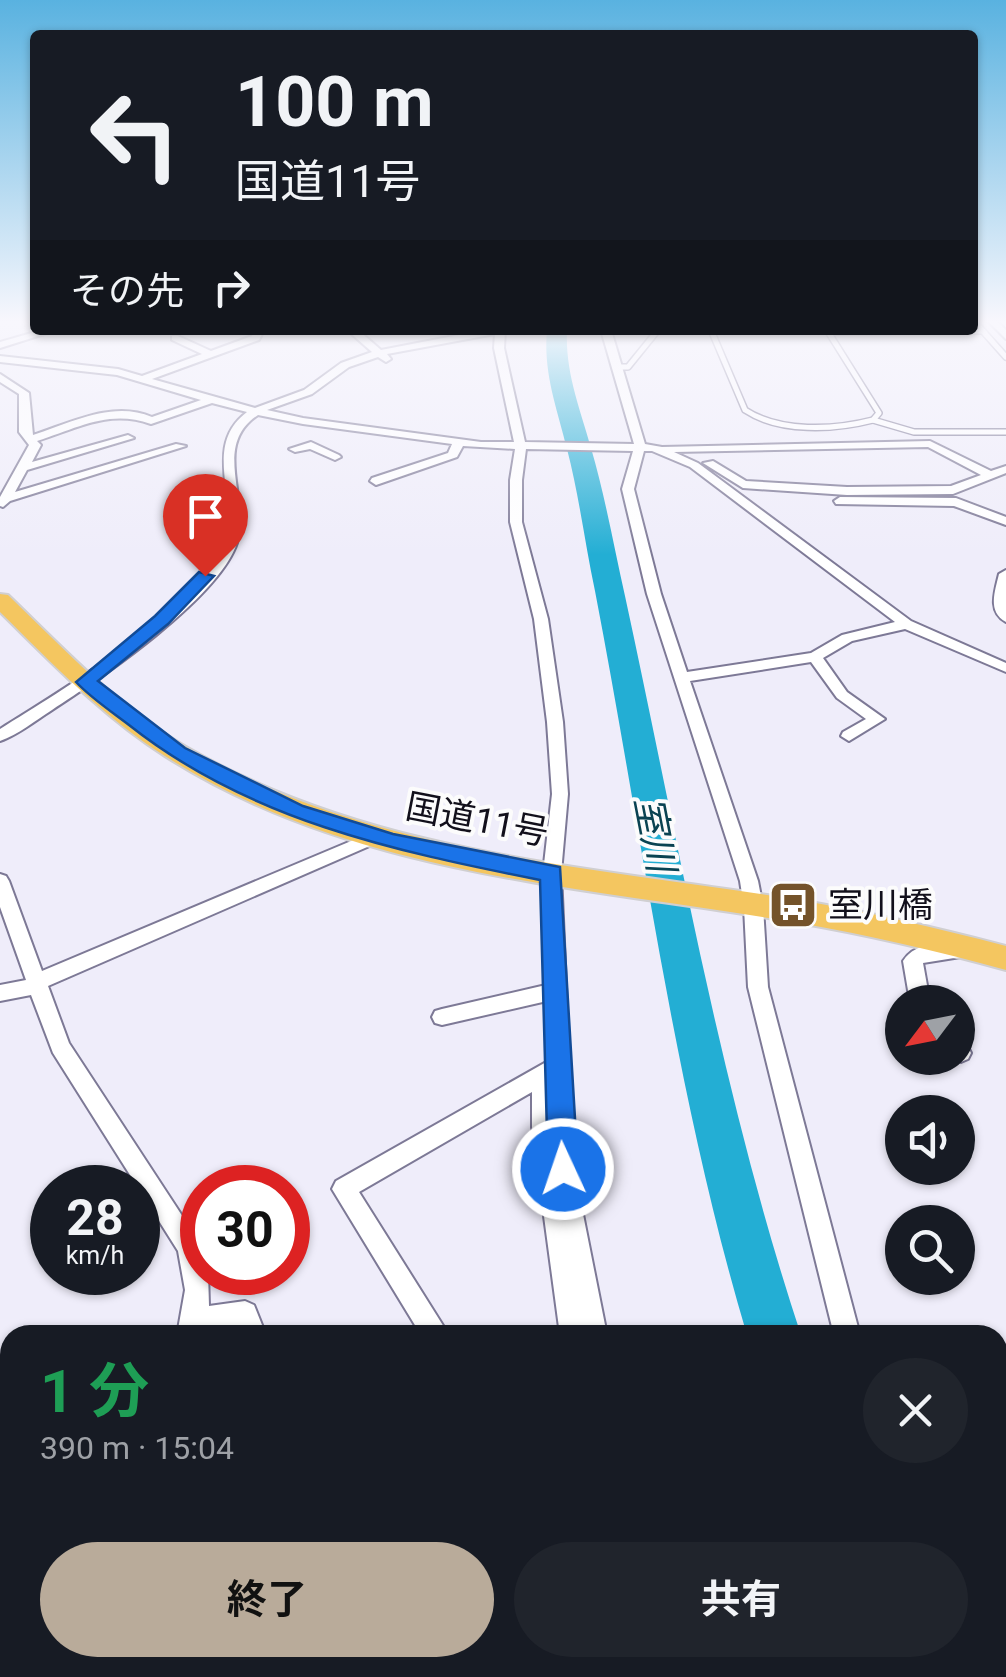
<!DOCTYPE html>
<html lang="ja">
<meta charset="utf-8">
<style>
:root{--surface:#171b24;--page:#20242c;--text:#f1f3f6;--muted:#9ea1a6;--accent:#b9ab9a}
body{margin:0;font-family:Roboto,"Noto Sans JP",sans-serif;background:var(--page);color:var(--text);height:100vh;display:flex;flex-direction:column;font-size:38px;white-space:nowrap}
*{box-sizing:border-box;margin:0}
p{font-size:32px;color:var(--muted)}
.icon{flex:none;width:55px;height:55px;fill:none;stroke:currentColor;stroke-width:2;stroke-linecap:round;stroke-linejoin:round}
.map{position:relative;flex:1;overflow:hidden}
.panel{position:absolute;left:0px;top:1325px;width:1008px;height:352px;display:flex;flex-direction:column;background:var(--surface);border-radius:30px 30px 0 0;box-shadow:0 2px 8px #0004}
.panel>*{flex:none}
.hud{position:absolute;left:30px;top:30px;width:948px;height:305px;border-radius:10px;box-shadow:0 2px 8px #0004;background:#171b24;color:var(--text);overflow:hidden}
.needle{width:65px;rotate:238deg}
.controls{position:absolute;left:885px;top:985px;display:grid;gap:20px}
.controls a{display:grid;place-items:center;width:90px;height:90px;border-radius:50%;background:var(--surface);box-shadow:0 2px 8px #0004;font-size:50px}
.speed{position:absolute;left:30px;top:1165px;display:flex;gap:20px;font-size:50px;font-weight:700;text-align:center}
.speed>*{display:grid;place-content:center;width:130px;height:130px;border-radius:50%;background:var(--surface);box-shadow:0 2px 8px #0004;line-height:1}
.speed small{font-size:25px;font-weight:400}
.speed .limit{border:15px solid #d22;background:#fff;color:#111}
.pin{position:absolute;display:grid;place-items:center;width:85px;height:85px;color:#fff;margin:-102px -42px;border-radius:50% 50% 50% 0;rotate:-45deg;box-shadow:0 0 10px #0007}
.pin .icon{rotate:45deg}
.me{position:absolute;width:110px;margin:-55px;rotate:357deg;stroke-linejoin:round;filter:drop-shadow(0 0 8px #0008)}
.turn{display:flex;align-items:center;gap:35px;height:210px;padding:0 40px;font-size:45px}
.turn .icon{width:130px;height:130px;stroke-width:2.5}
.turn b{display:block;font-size:70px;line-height:85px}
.then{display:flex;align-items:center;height:95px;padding:0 40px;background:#0003;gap:20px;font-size:38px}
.round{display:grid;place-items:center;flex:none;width:105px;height:105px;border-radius:52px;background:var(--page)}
.overview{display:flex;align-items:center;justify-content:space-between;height:170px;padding:0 40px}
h1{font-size:60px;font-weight:700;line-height:75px;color:#1e9e55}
.primary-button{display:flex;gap:20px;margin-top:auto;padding:20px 40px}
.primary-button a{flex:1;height:115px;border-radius:60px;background:var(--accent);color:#111;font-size:40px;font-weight:700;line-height:115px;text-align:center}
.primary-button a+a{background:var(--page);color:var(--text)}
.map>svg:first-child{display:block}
</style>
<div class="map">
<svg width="1006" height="1677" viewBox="0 0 1006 1677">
<rect width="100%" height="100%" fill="#efedfa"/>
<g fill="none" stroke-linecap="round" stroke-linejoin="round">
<g fill="#23aed4" fill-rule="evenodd">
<path d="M547 330H567C565 373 580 408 591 448 605 496 614 547 625 596 679 845 721 1093 801 1335H747C674 1090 643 840 595 591 585 544 579 495 567 449 557 408 543 373 547 330Z"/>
<path d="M850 1668H916L919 1677H853Z"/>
</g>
<g stroke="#7d7996" stroke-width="8">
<g id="service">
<path d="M973 320 1006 357"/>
<path d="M711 330 745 410C780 433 834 430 873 420L879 413 827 330"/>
<path d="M829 332 982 331"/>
<path d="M617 367H628L658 330"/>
<path d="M873 420 914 432H1006"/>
</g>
</g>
<g stroke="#7d7996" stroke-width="4">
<g id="minor">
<path d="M987 320H996L1006 330V339Z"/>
<path d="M42 330H57L0 348V342Z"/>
<path d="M254 330H264L259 340 152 379 255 408 304 390 341 363 372 352 347 330H358L381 350 485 330H505L504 348 525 442 634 444 601 330H611L645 444 662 447 930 441 991 471 1006 466V473L953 494 847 495 743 488 703 463 713 461 746 481 847 487 951 486 981 475 928 447 674 452 698 463 911 621 1006 663V672L905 629 852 641 823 658 847 692 885 719 849 741 841 736 843 732 866 719 837 698 811 662 690 681 758 881 763 907 768 987 860 1335H834L748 987 744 907 740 881 647 594 622 489 633 451 526 449 522 480V522L548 619 563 722 568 794 561 873 574 1169 607 1335H560L532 1127V1092L359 1192 449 1335H421L332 1189 336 1181 548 1061 547 1001 442 1025 435 1023 432 1017 435 1011 442 1009 546 985 543 873 552 794 547 722 534 619 510 522V480L515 449 463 446 457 457 376 485 370 481 372 478 448 453 452 444 303 424 258 415C211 446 251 500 237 543 219 598 101 678 52 710 36 720 18 735 0 741V729C64 689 186 616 221 550 244 505 199 448 247 412L212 403 151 424C109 409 78 428 37 441L41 445 32 462 128 435 134 438 27 470 15 492 176 444 186 446 10 501 3 507 0 506V497L29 445 19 432V394L0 382V374L29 393 33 435C70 423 113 400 152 417L201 400 117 375 0 362V356L118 369 142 376 202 354 172 340V336H178L211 351 252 336ZM495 334 494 348 514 442H481L303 418 267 410 312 394 349 367 378 357 386 362 391 359 387 354ZM644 451H652L690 467 895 622 842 635 811 653 687 672 661 594 634 489Z"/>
<path d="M311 442 339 455 341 457 335 460 310 449 295 452 289 449Z"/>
<path d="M840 497 956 498 1006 517V525L954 506 836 504 834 501Z"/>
<path d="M1006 570V622C987 612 995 591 999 574Z"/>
<path d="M375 831 384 837 381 841 48 986 69 1043 196 1237 202 1252V1272H208L209 1306 245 1301 254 1305 266 1335H240L237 1327 204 1331 203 1335H177L185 1290 178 1251 53 1053 31 995 0 1001V985L26 980 0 907V874L6 876 9 881 42 971Z"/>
<path d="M966 942 973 945 976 950 973 955 923 963 930 1002H910L903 961C917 940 943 944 966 942Z"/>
<path d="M958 1042 968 1047 971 1053 968 1059 961 1062 951 1058H958Z"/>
<path d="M67 1668H97L96 1677H66Z"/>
<path d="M125 1668H167L164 1677H122Z"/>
<path d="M413 1668H444L447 1677H416Z"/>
<path d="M609 1668H639L641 1677H611Z"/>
<path d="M642 1668H672L675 1677H645Z"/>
<path d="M933 1668H963L966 1677H936Z"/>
</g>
</g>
<g stroke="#d0cfd1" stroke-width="4">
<path id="trunk" d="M0 594 8 595C64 649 119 708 186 747 375 856 590 866 799 900 869 912 937 928 1006 946V970C937 951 869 935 799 923 585 886 354 877 165 756 103 717 52 663 0 612Z"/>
</g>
<use href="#service" stroke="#fff" stroke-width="5"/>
<use href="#minor" fill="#fff" fill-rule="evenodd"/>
<use href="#trunk" fill="#f4c660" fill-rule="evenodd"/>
</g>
<linearGradient id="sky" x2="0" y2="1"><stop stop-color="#59b2e0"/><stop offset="0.58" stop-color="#f8f7fd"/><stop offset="1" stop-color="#f8f7fd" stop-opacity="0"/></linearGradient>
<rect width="1006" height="555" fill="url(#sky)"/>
<path fill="#1a73e8" stroke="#114b97" stroke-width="2.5" d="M199 572 214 576 168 624 98 681 185 748 303 806 393 834 560 867 578 1169 573 1179 563 1183 553 1179 548 1169 540 880C394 851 249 820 129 725 112 712 91 698 76 682L155 616Z"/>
<defs>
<g id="bus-square" transform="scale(2.5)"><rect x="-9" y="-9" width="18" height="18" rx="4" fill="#74532a" stroke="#fcfcfc"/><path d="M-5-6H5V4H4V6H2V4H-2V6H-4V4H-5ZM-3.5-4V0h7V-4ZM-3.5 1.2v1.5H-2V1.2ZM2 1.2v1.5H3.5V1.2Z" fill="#fff"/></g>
</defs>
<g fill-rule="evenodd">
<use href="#bus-square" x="793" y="905"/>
</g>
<g text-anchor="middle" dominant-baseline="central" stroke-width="8" stroke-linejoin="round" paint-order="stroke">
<g font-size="35" fill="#12101b" stroke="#fcfcfc">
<text transform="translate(477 820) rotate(11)">国道11号</text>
</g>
<g font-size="35" fill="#12101b" stroke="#fcfcfc" text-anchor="start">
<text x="828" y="905">室川橋</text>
</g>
<g font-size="38" font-style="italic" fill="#0a4352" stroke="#fcfcfc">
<text transform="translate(655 834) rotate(79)">室川</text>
</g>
</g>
</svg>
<div class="controls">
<a><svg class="needle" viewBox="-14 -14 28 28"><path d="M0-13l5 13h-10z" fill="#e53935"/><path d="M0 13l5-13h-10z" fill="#9ea1a6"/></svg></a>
<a><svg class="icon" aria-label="sound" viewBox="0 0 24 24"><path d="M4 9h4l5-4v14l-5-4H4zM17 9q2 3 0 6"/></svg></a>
<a><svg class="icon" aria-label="search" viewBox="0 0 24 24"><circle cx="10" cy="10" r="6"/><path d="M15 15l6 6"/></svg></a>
</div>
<div class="speed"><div>28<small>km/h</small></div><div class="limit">30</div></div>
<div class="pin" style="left:205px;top:576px;background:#d93025"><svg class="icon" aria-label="arrive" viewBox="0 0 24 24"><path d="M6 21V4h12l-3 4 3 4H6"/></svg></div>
<svg class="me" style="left:563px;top:1169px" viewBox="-20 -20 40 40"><circle r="17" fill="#1a73e8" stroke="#fff" stroke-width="3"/><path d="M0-11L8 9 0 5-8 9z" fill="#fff"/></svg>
<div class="hud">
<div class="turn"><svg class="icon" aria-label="left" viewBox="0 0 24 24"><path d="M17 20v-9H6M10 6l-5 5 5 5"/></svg><div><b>100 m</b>国道11号</div></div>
<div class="then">その先<svg class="icon" aria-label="right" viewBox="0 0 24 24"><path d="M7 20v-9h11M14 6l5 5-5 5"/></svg></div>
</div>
<section class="panel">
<div class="overview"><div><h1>1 分</h1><p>390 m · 15:04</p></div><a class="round"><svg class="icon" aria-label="close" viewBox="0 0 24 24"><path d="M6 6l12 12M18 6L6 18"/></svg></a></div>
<div class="primary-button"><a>終了</a><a>共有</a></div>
</section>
</div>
